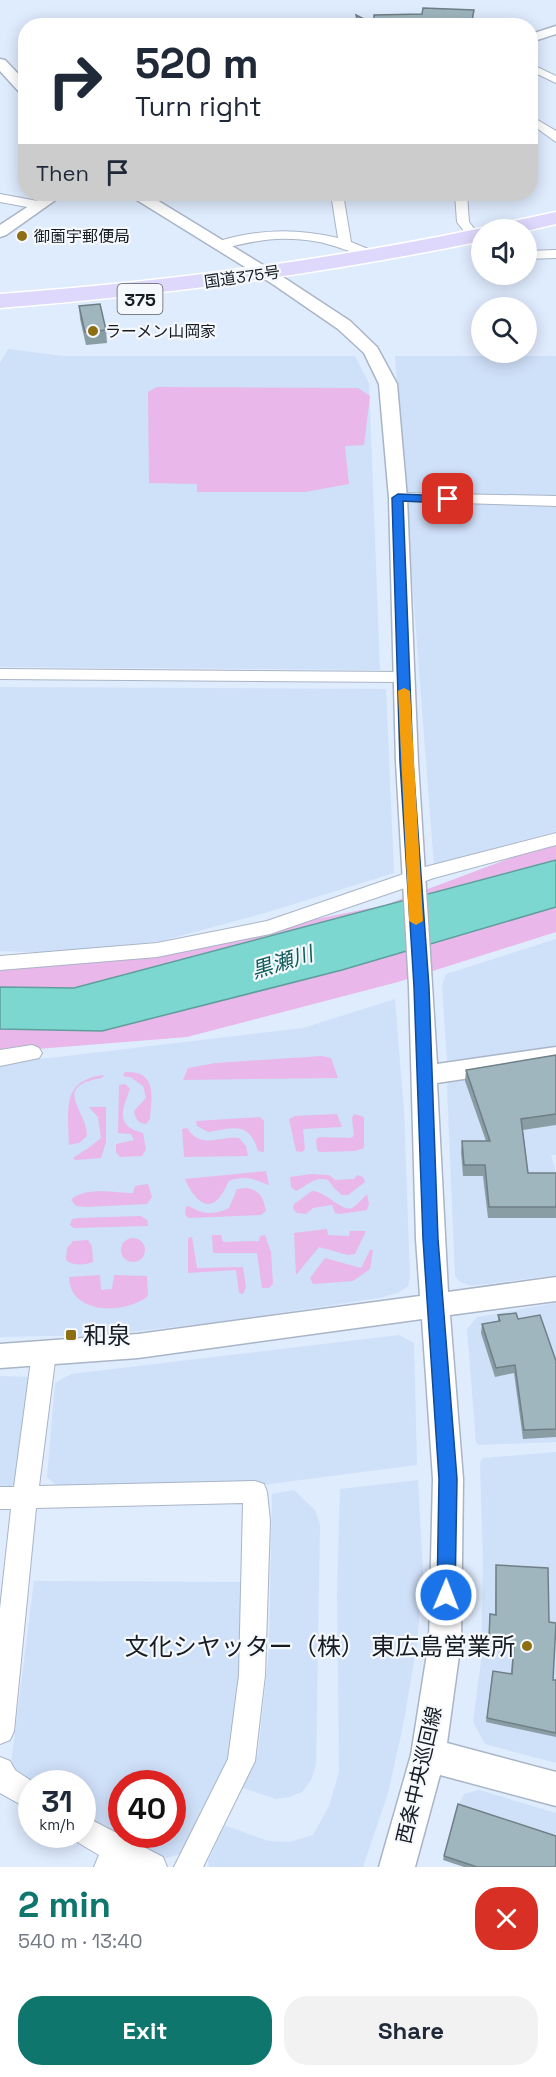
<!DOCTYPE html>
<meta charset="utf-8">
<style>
:root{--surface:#fff;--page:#f2f2f3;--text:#1f2937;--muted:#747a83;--accent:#0f766e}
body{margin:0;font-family:"Space Grotesk","Noto Sans JP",sans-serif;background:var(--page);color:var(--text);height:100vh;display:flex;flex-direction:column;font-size:22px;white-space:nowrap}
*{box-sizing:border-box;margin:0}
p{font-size:20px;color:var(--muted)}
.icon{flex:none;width:33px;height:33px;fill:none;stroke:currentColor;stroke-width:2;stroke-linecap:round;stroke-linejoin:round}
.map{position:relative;height:1867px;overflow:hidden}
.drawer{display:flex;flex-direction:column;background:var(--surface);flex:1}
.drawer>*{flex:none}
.guide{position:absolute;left:18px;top:18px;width:520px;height:183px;border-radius:24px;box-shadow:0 3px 15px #0003;background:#fff;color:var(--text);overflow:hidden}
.tools{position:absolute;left:471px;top:219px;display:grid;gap:12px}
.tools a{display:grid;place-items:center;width:66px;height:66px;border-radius:50%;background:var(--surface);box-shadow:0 3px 15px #0003;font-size:30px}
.speed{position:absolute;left:18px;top:1770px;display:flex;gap:12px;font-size:30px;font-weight:700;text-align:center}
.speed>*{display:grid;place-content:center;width:78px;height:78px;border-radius:50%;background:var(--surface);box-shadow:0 3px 15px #0003;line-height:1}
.speed small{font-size:15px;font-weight:400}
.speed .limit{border:9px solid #d22;background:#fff;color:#111}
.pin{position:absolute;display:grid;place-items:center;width:51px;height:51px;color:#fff;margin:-26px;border-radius:12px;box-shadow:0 3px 9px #0006}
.me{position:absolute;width:66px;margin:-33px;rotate:1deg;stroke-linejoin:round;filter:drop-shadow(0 0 4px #0008)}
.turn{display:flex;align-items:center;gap:21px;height:126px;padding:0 18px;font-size:27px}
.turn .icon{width:78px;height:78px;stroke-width:2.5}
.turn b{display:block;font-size:42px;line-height:51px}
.then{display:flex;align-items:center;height:57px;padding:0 18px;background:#0003;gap:12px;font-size:22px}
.round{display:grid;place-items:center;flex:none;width:63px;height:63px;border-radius:24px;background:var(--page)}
.overview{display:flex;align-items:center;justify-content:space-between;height:102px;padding:0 18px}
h1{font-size:36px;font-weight:700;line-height:45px;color:var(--accent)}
.button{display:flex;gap:12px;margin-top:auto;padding:12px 18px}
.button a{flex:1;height:69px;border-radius:24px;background:var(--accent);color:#fff;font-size:24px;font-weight:700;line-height:69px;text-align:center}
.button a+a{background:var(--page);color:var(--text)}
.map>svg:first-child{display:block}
</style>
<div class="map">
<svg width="556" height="1867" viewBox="0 0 556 1867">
<rect width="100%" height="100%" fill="#dfecfe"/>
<g fill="#cfe0f9" fill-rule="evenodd">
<path d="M8 349 63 356H355L369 383 380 670 0 667V363Z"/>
<path d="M395 356H556V831L434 866Z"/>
<path d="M0 687 386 689 394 873 265 913 161 941 54 953 0 951Z"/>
<path d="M556 939V1047L447 1061 442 985 446 974Z"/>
<path d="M395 999 404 1111 410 1277 408 1286 398 1293 379 1298 225 1321 104 1335 0 1337V1059L50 1058 303 1028Z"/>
<path d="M556 1064V1155H551L556 1172V1275L471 1286 460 1282 455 1276 447 1087 449 1079Z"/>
<path d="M556 1303V1442L479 1445 476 1442 467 1329 477 1317Z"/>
<path d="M399 1335 414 1343 417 1465 246 1487H58L47 1477 55 1383 71 1374Z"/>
<path d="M0 1376 33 1377 19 1481 6 1490H0Z"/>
<path d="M556 1452V1763L485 1744 473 1722 481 1661 483 1563 480 1463 483 1458Z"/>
<path d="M418 1480 423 1571 417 1643 403 1726 388 1793 363 1867H209L208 1861 224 1825 269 1841 289 1842 313 1835 329 1806 339 1772 337 1591 340 1489Z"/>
<path d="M294 1490 315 1510 320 1525 316 1765 311 1780 302 1792 289 1797 276 1799 243 1788 258 1753 269 1651 272 1494Z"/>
<path d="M34 1581 243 1582 239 1701 227 1762 180 1854 160 1860 83 1815 82 1784H32L21 1781 11 1763ZM122 1784H172V1834H122Z"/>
<path d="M479 1790 556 1813V1867L457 1808 464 1794Z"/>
</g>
<g fill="#e9b7e9">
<path d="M157 387 358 388 370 396 364 445 345 446 349 484 305 492H197V484L149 483 148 392Z"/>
<path d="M556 841V932L398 982 187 1037 0 1052V969L129 958 385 905Z"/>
<path d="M322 1056 331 1058 338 1078 183 1080 188 1068 216 1063Z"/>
<path d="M125 1072C157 1071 152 1095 150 1119L146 1124C138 1123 135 1119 134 1111L146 1098 143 1086 130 1077H125L123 1075Z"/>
<path d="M104 1075 102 1078C50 1086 88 1111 87 1136L79 1143 69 1145C69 1111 60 1080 104 1075Z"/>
<path d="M125 1084 130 1089C122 1110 115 1126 143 1133L146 1149 142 1156 120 1157 116 1152V1144L134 1140 131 1134 118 1133 119 1085Z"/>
<path d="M89 1107H106V1142L101 1158 75 1160 73 1158 90 1147 101 1138 98 1117Z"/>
<path d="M337 1114 342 1127 303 1129 305 1149 302 1152 296 1151 289 1119 295 1116Z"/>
<path d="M354 1114 364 1117V1148L355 1151 320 1152 317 1150 316 1140 319 1137 350 1138 354 1136 352 1118Z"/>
<path d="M260 1117 264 1121V1152L258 1151C249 1121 234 1128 208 1132L197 1126 196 1121Z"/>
<path d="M187 1128C202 1150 217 1136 239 1138L246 1146 248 1156 184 1157 182 1129Z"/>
<path d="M266 1171 269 1185C253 1179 245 1175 229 1181 226 1186 223 1194 219 1198 204 1215 190 1191 185 1179Z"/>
<path d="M312 1174 329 1175 335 1180 354 1179 357 1175 363 1177 365 1182 348 1195H342L334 1188 328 1180C315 1176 308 1185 296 1191L291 1187 290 1177Z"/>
<path d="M148 1184 152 1197 147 1204 85 1207 76 1206 71 1200C84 1186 116 1193 133 1193L135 1186Z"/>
<path d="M247 1188C261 1191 263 1198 266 1211L261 1215 188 1218 185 1214 186 1207 189 1206C203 1215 214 1215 229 1208L237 1189Z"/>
<path d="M312 1191C325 1191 342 1212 352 1208 357 1205 363 1198 367 1194L369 1204 367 1210 340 1214 335 1213 332 1205 313 1208 306 1214 297 1213 293 1209 294 1204Z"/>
<path d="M141 1216 148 1221V1226L74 1228 70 1225 72 1219 79 1218Z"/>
<path d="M327 1229 328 1235 349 1236 350 1231H366L355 1254 348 1255 319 1247 296 1275 294 1233Z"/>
<path d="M212 1235H221L223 1242 259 1241 260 1236 265 1235 271 1252 273 1284 269 1288H262L257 1253H213Z"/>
<path d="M192 1237 197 1268 243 1267 246 1287 243 1294 239 1293 236 1270 188 1273V1238Z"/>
<circle cx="133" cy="1250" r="12"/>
<path d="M88 1240 92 1246 93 1262C85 1265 73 1266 66 1260L67 1248 73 1241Z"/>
<path d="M370 1250H373L370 1269 353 1281 313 1284 310 1278 325 1258 361 1268Z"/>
<path d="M100 1275 101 1290 112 1289 114 1275 147 1276 148 1296C126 1314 70 1316 69 1277Z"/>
</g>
<path fill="#7dd7d1" stroke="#5e9f9c" stroke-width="1.5" d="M556 860V907L342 970 102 1031 0 1029V987L74 988Z"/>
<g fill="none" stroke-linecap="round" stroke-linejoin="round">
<g stroke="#a9b5c6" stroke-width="2">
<g id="minor">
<path d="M531 64 556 76V83L531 71Z"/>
<path d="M531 116 556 131V142L531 124Z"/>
<path d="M0 194 38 201 44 205 38 209 0 202Z"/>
<path d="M331 194H343L351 242 378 253 379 256 378 259C372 260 332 244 319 242 280 235 258 240 221 249L215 245 216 242C258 229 295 228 338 238Z"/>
<path d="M455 194H467L469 222 480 236 478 239H470L457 222Z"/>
<path d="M556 250V258L526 259V251Z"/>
<path d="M398 493 556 496V506L393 501 390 498Z"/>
<path d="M0 669 403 672 409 673 412 677 409 681 403 682 0 679Z"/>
<path d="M556 833V845L434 878 270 934 157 957 0 970V956L157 943 267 921 421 868Z"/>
<path d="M32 1045 39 1048 42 1053 39 1058 0 1066V1050Z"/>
<path d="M44 1343 52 1346 56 1353 39 1486 255 1481 264 1484 267 1492 270 1521 265 1675 255 1761 203 1867H174L228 1759 239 1675 243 1503 36 1508 14 1731 10 1740 0 1744V1609L11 1509H0V1487H14L32 1353 36 1346Z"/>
<path d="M0 1757 10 1761 15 1770 36 1784H32V1811L0 1793Z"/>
<path d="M82 1815 163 1857 167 1867H94L99 1855 72 1839 70 1834H82Z"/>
</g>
</g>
<g stroke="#a9b5c6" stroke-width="3">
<g id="tertiary">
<path d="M556 26V34L531 42V34Z"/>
<path d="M0 59 5 60 26 82V95L21 94 0 71Z"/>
<path d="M47 194H64L6 235 0 237V225Z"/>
<path d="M130 194H147L286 279 350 321 377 347 397 384 407 498 418 762 437 1064 556 1047V1065L437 1083 448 1292 556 1277V1301L450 1315 463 1479 461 1641 447 1743 556 1772V1806L440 1775 415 1867H379L411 1755 429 1641 433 1479 422 1319 138 1358 0 1368V1344L138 1334 420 1296 416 1239 409 987 396 762 389 498 379 384 364 353 338 329 274 285 132 197Z"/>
</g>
</g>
<g stroke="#fff" stroke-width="3">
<g id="trunk">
<path d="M556 212V224L526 231 493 230 495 225Z"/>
<path d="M482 228 490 230H482V241C322 274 162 295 0 308V294C162 282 323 261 482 228Z"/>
</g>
</g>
<use href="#minor" fill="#fff" fill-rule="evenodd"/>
<use href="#tertiary" fill="#fff" fill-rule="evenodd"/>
<use href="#trunk" fill="#ded8fc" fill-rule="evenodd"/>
</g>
<g fill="#899da4">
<path d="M79 306 106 330 107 343 86 345 80 319Z"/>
<path d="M556 1055V1125L523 1130 528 1173H556V1218H488L483 1176H463L461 1152 462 1141H486L465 1081 466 1070Z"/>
<path d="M498 1315 518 1319 556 1361V1437L523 1439 514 1373 495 1377 481 1333 482 1324 498 1322Z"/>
<path d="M496 1565 549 1622 553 1680H556V1737L486 1722 493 1671 511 1674 513 1647 488 1644 490 1614 495 1615Z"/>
<path d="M444 1856 556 1867H464L443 1860Z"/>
</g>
<g fill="#9fb6bf" stroke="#6f7f86" stroke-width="1.5">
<path d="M423 8 474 10 471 26H344V22H358L356 15 374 24V15L422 14Z"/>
<path d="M100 304 106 330 85 332 79 306Z"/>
<path d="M556 1055V1114L521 1119 528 1173H556V1207H489L485 1165H464L462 1141H490L466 1070Z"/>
<path d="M516 1313 518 1319 540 1315 556 1361V1429L524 1430 515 1365 496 1368 482 1324 500 1321 498 1315Z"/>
<path d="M496 1565 548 1568 549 1622 556 1623 553 1680H556V1733L487 1718 493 1671 512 1674 514 1643 489 1639 490 1614 496 1615Z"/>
<path d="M458 1804 556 1836V1867H477L444 1856Z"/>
</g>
<path fill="#1a73e8" stroke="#114b97" stroke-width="1.5" d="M398 494 448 496 453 499 448 503 403 501 413 762 429 987 438 1239 457 1479 455 1595 452 1601 446 1603 440 1601 437 1595 439 1479 423 1239 414 987 400 762 392 498Z"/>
<path fill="#f59e0b" d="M404 688 410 691 423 921 416 925 409 921 398 691Z"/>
<g fill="#8d6e12" stroke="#f5f8fc" stroke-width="2">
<circle cx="22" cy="236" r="6"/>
<circle cx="93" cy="331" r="6"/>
<rect x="65" y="1329" width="12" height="12" rx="3"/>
<circle cx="527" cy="1646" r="6"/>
</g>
<g text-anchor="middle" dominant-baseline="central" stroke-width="4.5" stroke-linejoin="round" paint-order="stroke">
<g font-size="16" fill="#171c22" stroke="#f5f8fc" text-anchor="start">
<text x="34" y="236">御薗宇郵便局</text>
<text x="105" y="331">ラーメン山岡家</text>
</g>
<g font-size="16" fill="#171c22" stroke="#f5f8fc">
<text transform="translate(242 277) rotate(-8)">国道375号</text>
</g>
<rect fill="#f5f8fc" stroke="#5a5e63" stroke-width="1.5" x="117.5" y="284" width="45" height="30" rx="4.5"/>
<g font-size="18" font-weight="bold" fill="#171c22">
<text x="140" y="299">375</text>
</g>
<g font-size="20" fill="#171c22" stroke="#f5f8fc">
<text transform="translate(419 1775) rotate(-77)">西条中央巡回線</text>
</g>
<g font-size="21" font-style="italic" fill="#0f5d5a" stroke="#f5f8fc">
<text transform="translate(282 962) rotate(-17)">黒瀬川</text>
</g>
<g font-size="24" fill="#171c22" stroke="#f5f8fc" text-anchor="start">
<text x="83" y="1335">和泉</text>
<text x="515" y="1646" text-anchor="end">文化シヤッター（株） 東広島営業所</text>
</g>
</g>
</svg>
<div class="tools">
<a><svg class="icon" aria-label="sound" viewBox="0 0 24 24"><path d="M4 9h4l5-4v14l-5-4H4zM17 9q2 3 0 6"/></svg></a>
<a><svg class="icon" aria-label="search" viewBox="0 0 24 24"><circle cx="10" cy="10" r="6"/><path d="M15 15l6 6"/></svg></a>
</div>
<div class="speed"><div>31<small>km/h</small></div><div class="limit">40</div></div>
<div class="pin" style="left:448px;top:499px;background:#d93025"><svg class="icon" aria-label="arrive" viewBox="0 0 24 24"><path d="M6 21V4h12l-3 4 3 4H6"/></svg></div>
<svg class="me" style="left:446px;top:1595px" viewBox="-20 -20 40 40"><circle r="17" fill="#1a73e8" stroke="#fff" stroke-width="3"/><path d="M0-11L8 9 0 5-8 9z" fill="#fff"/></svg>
<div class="guide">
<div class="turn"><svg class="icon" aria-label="right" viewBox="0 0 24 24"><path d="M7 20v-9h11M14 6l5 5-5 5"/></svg><div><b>520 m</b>Turn right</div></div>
<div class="then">Then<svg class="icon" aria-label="arrive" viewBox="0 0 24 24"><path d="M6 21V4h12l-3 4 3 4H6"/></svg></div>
</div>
</div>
<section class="drawer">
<div class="overview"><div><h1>2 min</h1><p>540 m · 13:40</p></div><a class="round" style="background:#d93025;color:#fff"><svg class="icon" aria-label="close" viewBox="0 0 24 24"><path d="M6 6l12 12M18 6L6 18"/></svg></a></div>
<div class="button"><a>Exit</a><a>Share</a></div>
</section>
